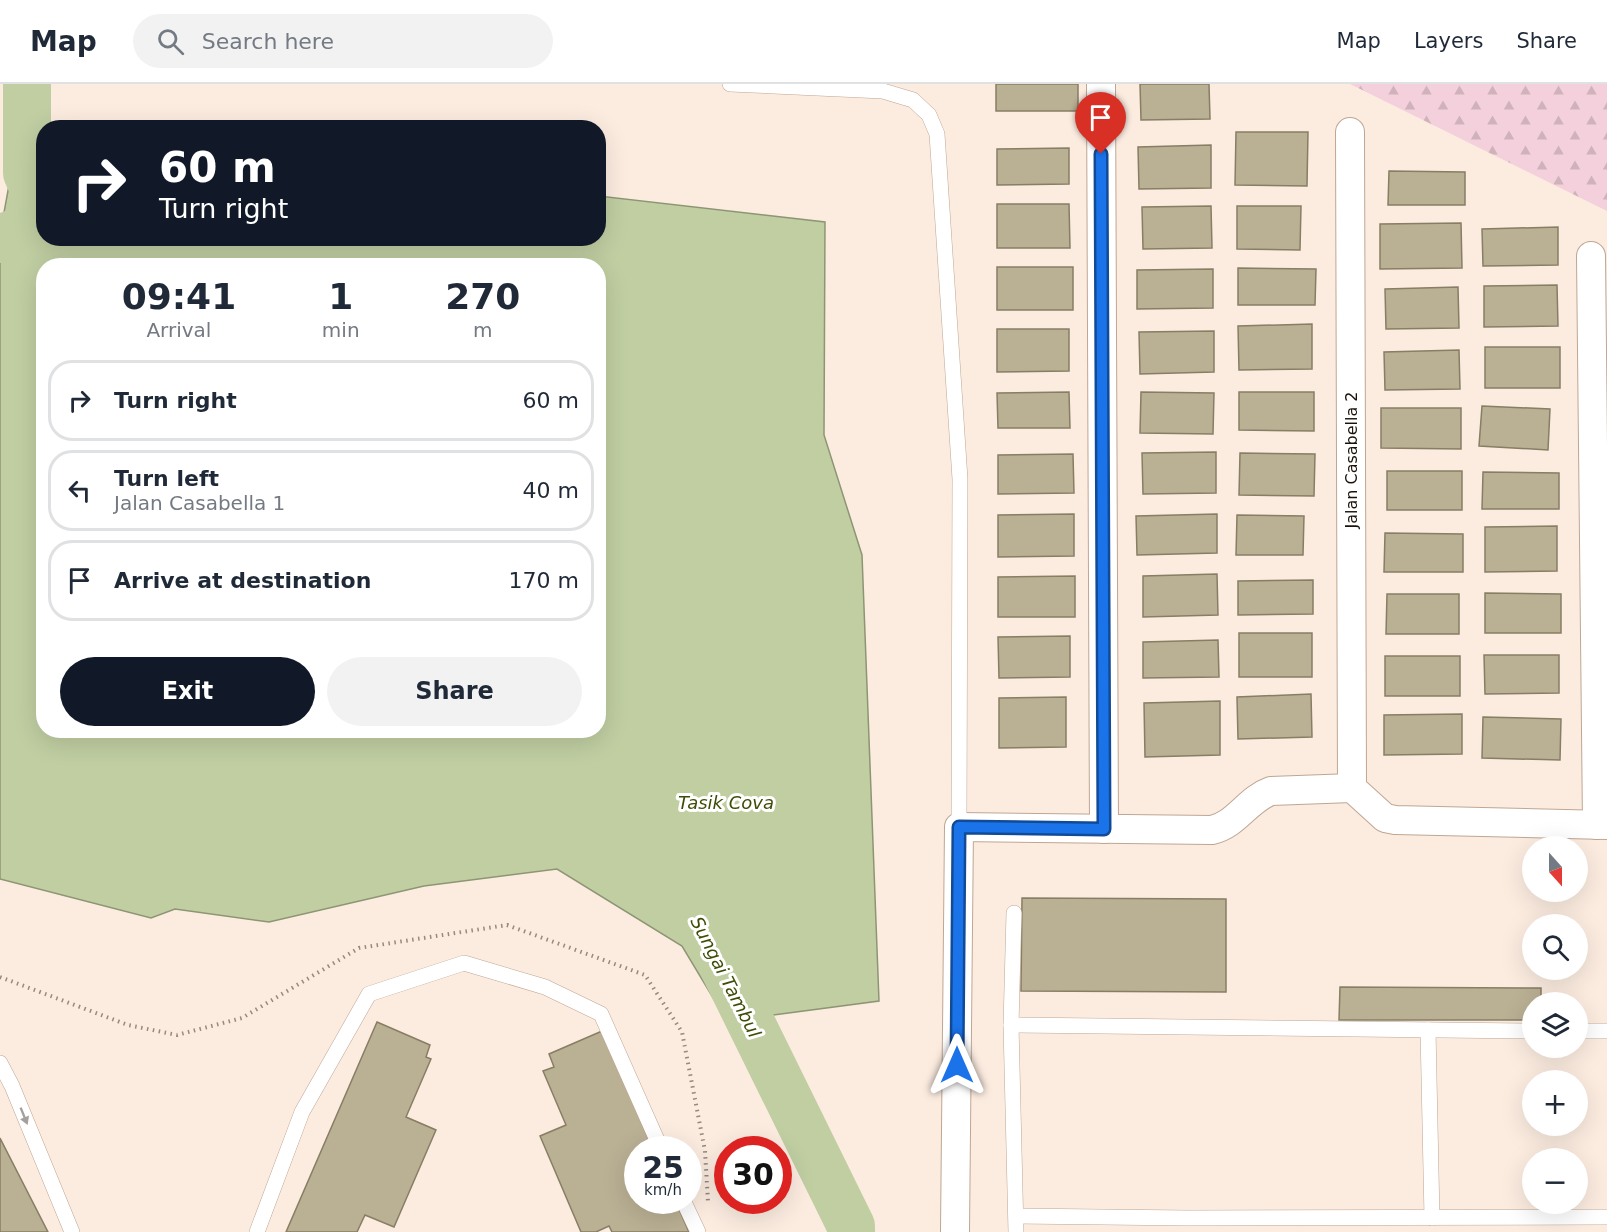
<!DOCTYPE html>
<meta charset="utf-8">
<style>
:root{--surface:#fff;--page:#f2f2f3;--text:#1f2937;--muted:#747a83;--line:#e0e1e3;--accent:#111827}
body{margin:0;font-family:"DejaVu Sans",sans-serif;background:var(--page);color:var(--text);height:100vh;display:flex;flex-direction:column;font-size:22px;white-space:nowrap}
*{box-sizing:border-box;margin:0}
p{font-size:20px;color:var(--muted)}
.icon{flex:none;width:33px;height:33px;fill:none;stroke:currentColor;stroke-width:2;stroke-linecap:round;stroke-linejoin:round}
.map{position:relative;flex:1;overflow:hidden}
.panel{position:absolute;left:36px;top:174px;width:570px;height:480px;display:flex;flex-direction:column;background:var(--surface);border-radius:24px;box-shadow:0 6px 24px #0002}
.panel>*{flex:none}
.guide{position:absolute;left:36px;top:36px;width:570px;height:126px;border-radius:24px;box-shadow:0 6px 24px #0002;background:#111827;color:#fff;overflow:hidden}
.needle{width:39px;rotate:159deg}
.fabs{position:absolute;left:1522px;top:752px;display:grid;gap:12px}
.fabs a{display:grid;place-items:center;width:66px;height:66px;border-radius:50%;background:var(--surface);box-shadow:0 6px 24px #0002;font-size:30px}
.speed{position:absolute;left:624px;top:1052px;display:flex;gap:12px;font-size:30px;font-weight:700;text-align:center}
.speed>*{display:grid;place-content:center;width:78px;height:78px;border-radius:50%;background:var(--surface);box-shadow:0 6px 24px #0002;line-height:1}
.speed small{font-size:15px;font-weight:400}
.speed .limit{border:9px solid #d22;background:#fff;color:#111}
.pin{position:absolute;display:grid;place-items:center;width:51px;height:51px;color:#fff;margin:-62px -26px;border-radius:50% 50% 50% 0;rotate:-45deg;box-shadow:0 0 6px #0007}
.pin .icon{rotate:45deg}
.me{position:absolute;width:66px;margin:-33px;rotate:0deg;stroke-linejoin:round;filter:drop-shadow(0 0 4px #0008)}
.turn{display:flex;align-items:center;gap:21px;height:126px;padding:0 24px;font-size:27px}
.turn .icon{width:78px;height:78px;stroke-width:2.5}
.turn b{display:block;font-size:42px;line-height:51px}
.eta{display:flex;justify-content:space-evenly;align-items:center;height:102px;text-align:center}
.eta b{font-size:36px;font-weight:700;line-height:42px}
.primary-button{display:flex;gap:12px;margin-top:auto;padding:12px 24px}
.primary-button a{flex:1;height:69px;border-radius:36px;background:var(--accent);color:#fff;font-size:24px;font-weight:700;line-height:69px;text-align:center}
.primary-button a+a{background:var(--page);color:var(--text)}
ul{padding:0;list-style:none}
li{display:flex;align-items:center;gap:18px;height:81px;margin:0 12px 9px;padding:0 12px;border:3px solid var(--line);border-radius:24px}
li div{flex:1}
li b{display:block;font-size:22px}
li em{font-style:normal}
header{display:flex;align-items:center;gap:36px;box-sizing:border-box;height:84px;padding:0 30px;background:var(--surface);border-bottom:2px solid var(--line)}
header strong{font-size:28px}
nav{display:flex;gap:33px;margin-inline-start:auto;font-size:21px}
.search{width:420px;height:54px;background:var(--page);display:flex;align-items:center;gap:15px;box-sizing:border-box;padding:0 21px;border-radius:33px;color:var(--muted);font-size:22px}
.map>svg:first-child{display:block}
</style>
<header>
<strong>Map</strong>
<div class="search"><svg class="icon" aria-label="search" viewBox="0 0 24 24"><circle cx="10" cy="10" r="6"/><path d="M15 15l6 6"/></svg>Search here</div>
<nav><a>Map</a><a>Layers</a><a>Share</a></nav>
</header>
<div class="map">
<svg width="1607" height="1148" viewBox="0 0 1607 1148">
<defs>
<pattern id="forest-firs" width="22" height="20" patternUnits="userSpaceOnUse" patternTransform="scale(1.5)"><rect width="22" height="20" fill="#f3d0dc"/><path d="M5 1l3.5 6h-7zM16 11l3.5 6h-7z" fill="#d0b2bb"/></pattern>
</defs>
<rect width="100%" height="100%" fill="#fcece0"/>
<path fill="url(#forest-firs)" d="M1350 0H1607V127Z"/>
<path fill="#c0cea2" stroke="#8e9574" stroke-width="1.5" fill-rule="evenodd" d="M34 70 43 81 44 154H598L599 112 825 138 824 351 862 471 879 917 727 937 682 862 557 785 424 802 269 838 175 825 151 834 0 795V135L3 134 14 74ZM44 182H598V646H44Z"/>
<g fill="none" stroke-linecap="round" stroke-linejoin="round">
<g stroke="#c0cea2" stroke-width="48">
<path d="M0 155 22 146 40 119 27 89V0"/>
<path d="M719 874 851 1142V1148"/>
</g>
</g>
<g fill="#bab094" stroke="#877e64" stroke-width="1.5">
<rect x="996" y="0" width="82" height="27"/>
<path d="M1140 0H1209L1210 35 1141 36Z"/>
<path d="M1236 48H1308L1307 102 1235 101Z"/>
<path d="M1211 61V104L1139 105 1138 63Z"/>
<path d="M1069 64V100L997 101V65Z"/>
<path d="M1389 87 1465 88V121H1388Z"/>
<path d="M997 120H1069L1070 164H997Z"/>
<path d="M1211 122 1212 164 1143 165 1142 123Z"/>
<path d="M1237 122H1301L1300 166 1237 165Z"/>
<path d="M1461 139 1462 184 1380 185V140Z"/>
<path d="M1558 143V181L1483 182 1482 145Z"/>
<rect x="997" y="183" width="76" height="43"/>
<path d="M1238 184 1316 185 1315 221H1238Z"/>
<path d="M1213 185V224L1137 225V186Z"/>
<path d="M1557 201 1558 242 1484 243V202Z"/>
<path d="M1458 203 1459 244 1386 245 1385 205Z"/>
<path d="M1312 240V285L1239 286 1238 242Z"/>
<path d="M997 245H1069V287L997 288Z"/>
<path d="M1214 247V288L1140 290 1139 248Z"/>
<rect x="1485" y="263" width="75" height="41"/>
<path d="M1459 266 1460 305 1385 306 1384 268Z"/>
<path d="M1069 308 1070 344H998L997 309Z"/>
<path d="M1141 308 1214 309 1213 350 1140 349Z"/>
<path d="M1239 308H1314V347L1239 346Z"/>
<path d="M1482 322 1550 325 1548 366 1479 362Z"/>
<path d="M1381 324H1461V365L1381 364Z"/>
<path d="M1216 368V409L1143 410 1142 369Z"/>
<path d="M1240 369 1315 370 1314 412 1239 411Z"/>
<path d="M1073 370 1074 409 998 410V371Z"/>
<rect x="1387" y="387" width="75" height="39"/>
<path d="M1483 388 1559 389V425H1482Z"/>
<path d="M1074 430V472L998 473V431Z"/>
<path d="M1217 430V469L1137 471 1136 432Z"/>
<path d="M1237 431 1304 432 1303 471H1236Z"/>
<path d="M1557 442V487L1485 488V443Z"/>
<path d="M1385 449 1463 450V488H1384Z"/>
<path d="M1217 490 1218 531 1143 533V492Z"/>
<path d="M1075 492V533H998V493Z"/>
<path d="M1313 496V530L1238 531V497Z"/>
<path d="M1485 509 1561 510V549H1485Z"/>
<path d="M1387 510H1459V550H1386Z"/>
<rect x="1239" y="549" width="73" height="44"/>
<path d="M1070 552V593L999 594 998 553Z"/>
<path d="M1218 556 1219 593 1143 594V558Z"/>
<path d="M1484 571H1559V609L1485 610Z"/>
<rect x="1385" y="572" width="75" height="40"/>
<path d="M1311 610 1312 653 1238 655 1237 613Z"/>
<path d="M1066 613V663L999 664V614Z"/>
<path d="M1220 617V671L1145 673 1144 619Z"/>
<path d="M1462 630V670L1384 671V631Z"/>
<path d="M1483 633 1561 635 1560 676 1482 674Z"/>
<path d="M1022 814 1226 815V908L1021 907Z"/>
<path d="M1340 903 1541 904V918H1533V936H1339Z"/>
<path d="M377 938 430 961 426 973 431 975 406 1033 436 1046 394 1143 365 1131 357 1148H286Z"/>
<path d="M602 947 653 1065H638V1116H675L689 1148H612L609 1142 596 1148H581L540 1052 566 1041 543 987 554 983 549 970Z"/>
<path d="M0 1054 48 1148H0Z"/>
</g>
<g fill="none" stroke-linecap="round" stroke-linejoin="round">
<g stroke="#bfa693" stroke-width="16">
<g id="lane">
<path d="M730 0 883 7 913 16 929 31 937 50 960 395 959 743"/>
<path d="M1014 829 1011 941 1016 1148"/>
<path d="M1011 941 1533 947"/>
<path d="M1428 946 1432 1134"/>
<path d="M1578 947H1607"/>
<path d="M0 979 12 1002 72 1148"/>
<path d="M683 1116 698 1148"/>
<path d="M1016 1132 1188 1134 1607 1133"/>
<path d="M257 1148 302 1028 369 910 464 879 545 903 601 930 661 1065"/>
</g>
</g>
<g stroke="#bfa693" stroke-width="30">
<g id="street">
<path d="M1101 0 1104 745"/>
<path d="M1350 48 1352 704"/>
<path d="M1591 172 1597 741"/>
<path d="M955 1148 959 743 1212 746C1236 741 1248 715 1271 707L1352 704 1385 734 1395 736 1607 741"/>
</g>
</g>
<path stroke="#96897f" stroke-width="4" stroke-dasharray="1.5 4.5" stroke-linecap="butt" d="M0 893 128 941 177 951 242 934 359 864 507 841 645 891 682 948 705 1067 708 1118"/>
<use href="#lane" stroke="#fff" stroke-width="15"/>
<use href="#street" stroke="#fff" stroke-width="28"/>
</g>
<defs><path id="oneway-solid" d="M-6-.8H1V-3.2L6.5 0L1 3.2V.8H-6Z" transform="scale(1.5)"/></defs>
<use fill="#a3a09d" href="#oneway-solid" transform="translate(24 1032) rotate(68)"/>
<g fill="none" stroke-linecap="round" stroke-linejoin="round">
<g stroke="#114b97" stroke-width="15">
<path id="route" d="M957 981 959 743 1104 745 1101 70"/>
</g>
<use href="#route" stroke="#1a73e8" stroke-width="10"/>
</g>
<g text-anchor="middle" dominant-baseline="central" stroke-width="6" stroke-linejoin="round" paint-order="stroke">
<g font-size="16" fill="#19110a" stroke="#fff">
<text transform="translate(1351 376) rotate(-90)">Jalan Casabella 2</text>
</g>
<g font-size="18" font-style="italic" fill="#3e4d05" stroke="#fff">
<text x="726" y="718">Tasik Cova</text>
<text transform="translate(726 893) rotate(63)">Sungai Tambul</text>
</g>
</g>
</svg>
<div class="fabs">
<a><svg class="needle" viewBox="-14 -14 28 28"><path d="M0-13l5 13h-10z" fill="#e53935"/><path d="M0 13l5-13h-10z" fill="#747a83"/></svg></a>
<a><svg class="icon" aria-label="search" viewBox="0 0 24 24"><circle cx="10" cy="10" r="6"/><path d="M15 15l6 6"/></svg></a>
<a><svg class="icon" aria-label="layers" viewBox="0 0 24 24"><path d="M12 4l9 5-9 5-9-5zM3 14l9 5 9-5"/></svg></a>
<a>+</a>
<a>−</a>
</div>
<div class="speed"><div>25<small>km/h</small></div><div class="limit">30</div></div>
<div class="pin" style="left:1101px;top:70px;background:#d93025"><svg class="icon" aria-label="arrive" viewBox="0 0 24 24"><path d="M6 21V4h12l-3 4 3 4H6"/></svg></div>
<svg class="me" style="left:957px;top:981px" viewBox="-20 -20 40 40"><path d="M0-17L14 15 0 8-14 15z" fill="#1a73e8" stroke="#fff" stroke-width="4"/></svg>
<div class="guide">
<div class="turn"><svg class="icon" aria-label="right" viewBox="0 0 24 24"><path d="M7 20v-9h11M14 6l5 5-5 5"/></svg><div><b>60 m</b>Turn right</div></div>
</div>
<section class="panel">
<div class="eta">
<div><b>09:41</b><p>Arrival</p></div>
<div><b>1</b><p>min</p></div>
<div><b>270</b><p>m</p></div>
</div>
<ul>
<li><svg class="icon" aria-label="right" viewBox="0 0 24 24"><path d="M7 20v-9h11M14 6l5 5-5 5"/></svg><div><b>Turn right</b></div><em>60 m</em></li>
<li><svg class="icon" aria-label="left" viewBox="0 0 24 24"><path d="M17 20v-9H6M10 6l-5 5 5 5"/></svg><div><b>Turn left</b><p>Jalan Casabella 1</p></div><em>40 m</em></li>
<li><svg class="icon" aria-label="arrive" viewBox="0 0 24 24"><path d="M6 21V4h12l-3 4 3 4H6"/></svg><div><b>Arrive at destination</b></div><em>170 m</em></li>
</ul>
<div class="primary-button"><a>Exit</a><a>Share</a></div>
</section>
</div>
